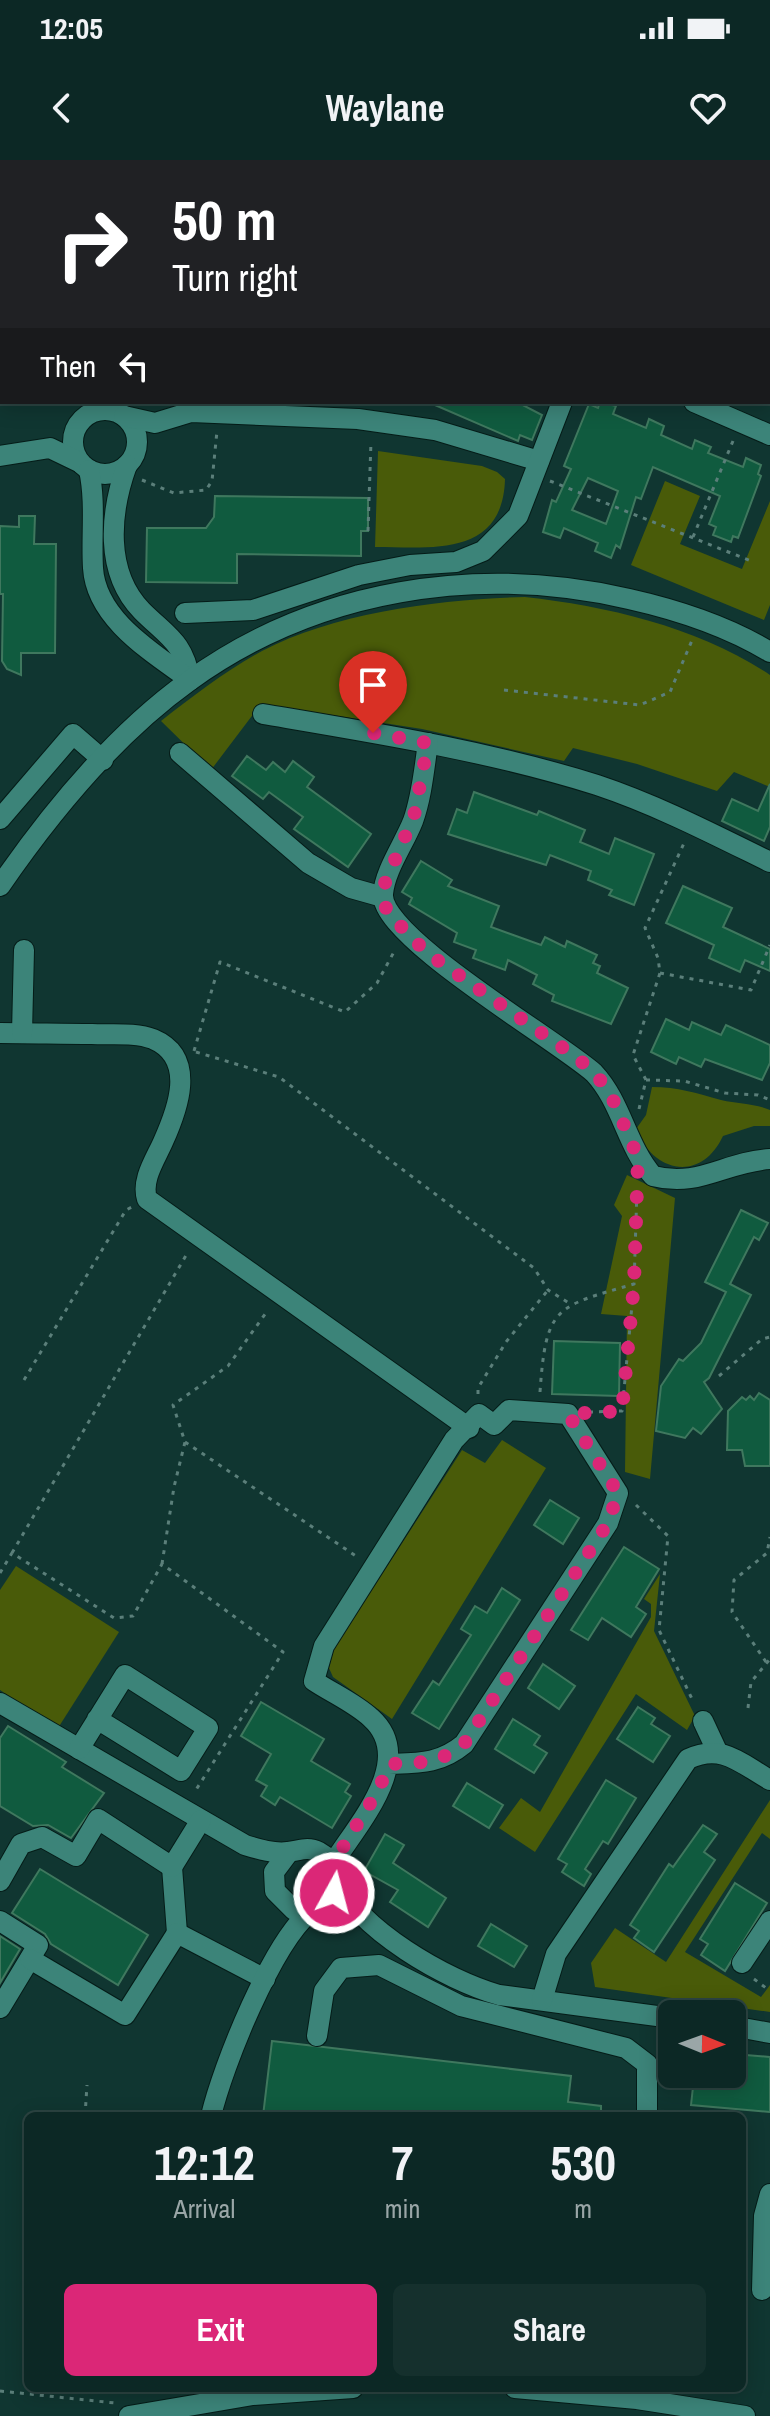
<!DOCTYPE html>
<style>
:root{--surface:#0c2825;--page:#15302d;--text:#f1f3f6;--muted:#9aa6a7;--line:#2c4442;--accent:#db2777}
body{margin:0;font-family:"Archivo Narrow",sans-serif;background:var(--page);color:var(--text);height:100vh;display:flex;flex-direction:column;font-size:30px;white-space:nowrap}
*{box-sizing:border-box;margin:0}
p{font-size:26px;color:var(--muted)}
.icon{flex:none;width:44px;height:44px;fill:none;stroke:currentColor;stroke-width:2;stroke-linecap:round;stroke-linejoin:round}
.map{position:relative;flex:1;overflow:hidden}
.side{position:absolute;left:24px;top:1952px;width:722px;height:280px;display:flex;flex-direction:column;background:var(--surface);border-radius:12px;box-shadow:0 4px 20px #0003,0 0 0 2px var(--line)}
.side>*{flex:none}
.hud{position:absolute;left:0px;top:0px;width:770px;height:244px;box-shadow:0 4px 20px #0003,0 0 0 2px var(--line);background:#202124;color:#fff;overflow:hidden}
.needle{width:52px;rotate:91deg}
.controls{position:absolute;left:658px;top:1840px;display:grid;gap:16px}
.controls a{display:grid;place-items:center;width:88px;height:88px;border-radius:12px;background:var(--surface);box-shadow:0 4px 20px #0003,0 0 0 2px var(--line);font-size:40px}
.pin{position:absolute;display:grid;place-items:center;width:68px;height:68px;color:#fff;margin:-82px -34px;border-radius:50% 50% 50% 0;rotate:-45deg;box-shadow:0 0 8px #0007}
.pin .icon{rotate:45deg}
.me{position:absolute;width:88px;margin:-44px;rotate:7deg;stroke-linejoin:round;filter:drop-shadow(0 0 6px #0008)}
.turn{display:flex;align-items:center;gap:28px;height:168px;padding:0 40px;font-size:36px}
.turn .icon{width:104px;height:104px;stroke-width:2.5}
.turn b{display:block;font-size:56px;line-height:68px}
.then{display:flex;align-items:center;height:76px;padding:0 40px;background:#0003;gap:16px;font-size:30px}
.eta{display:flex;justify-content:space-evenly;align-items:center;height:136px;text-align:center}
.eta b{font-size:48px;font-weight:700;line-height:56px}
.primary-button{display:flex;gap:16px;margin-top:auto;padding:16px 40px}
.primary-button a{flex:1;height:92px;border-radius:12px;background:var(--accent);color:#fff;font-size:32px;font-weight:700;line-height:92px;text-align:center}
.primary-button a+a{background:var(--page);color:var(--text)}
.status{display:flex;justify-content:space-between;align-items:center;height:56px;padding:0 40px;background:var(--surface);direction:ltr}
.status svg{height:22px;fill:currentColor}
header{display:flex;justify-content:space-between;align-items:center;height:104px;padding:0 40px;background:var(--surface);font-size:36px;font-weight:700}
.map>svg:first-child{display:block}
</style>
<div class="status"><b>12:05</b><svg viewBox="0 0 49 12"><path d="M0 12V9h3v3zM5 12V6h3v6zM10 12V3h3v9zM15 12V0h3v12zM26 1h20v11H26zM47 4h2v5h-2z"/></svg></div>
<header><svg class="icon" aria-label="back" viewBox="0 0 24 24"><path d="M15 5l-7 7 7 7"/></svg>Waylane<svg class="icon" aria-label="heart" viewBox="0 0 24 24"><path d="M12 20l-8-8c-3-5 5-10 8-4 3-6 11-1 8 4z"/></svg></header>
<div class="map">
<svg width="770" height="2256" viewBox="0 0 770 2256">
<rect width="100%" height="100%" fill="#103631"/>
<g fill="#495b09">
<path d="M378 291 482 306 497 312 505 319C503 398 430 387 375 387Z"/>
<path d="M665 321 700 336 680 384 742 409 770 341V445L764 460 631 405Z"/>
<path d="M525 437C608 446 700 468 770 515V627L734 612 717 631 637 604 573 588 564 601 422 569 261 544 211 610 161 561C193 536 227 510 262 491 336 452 443 439 525 437Z"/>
<path d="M652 927C678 927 696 933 721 940 738 944 753 943 770 950V966H754L723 976C701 1023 653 1013 636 969L646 955Z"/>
<path d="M627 1015 675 1038 650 1319 625 1312 627 1156 601 1154 622 1056 614 1045Z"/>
<path d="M502 1280 546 1308 392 1559 333 1517 329 1508 334 1489 462 1290 485 1303Z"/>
<path d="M16 1406 119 1472 58 1568 0 1530V1430Z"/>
<path d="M660 1414 654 1471 695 1556 687 1570 636 1534 535 1692 499 1668 521 1638 540 1652 651 1457V1444L644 1439Z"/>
<path d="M770 1640V1679L762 1673 685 1792 761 1837 770 1825V1852L595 1827 591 1803 615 1768 666 1802Z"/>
</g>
<g fill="#105b3f" stroke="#3f785e" stroke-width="2" fill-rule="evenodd">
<path d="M428 242H517L542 255 532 280 520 275 518 281Z"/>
<path d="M600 242 616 246 613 254 646 268 649 259 664 266 661 275 692 289 695 280 711 287 708 293 743 307 746 298 761 305 758 314 761 316 738 378 733 376 731 382 713 375 716 367 709 364 720 336 653 307 641 339 636 337 620 388 616 385 611 398 595 391 598 383 564 368 560 378 543 372 552 340 556 342 571 309 564 306 589 244 598 248ZM588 318 618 331 606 364 572 350Z"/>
<path d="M215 336 368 338V371H361V396L237 394V423L146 422 147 368H206L214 357Z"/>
<path d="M19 356H35L34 384H56L55 493H21V515L7 509 2 501 3 434H0V366L19 367Z"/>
<path d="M247 596 266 610 273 602 285 612 293 601 314 617 307 627 371 674 348 707 294 669 303 657 269 632 263 639 232 616Z"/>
<path d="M770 624V667L764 681 722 661 732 639 758 651Z"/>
<path d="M474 632 537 655 539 651 585 670 580 682 609 694 615 678 654 694 634 745 609 735 612 730 588 720 591 711 550 695 546 705 448 674 457 649 467 653Z"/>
<path d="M421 701 452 720 448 726 499 746 491 767 541 785 545 777 565 787 567 781 597 795 593 803 600 806 597 813 628 828 611 864 552 841 554 835 533 824 537 815 508 800 505 810 473 798 476 790 454 782 457 773 409 744 412 738 402 732Z"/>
<path d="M683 726 732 748 723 767 770 789V811L745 800 740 812 709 798 714 785 666 763Z"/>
<path d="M666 859 689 870 692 862 721 875 726 865 770 885V903L762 920 705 899 701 907 679 897 676 904 651 892Z"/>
<path d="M741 1050 768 1063 759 1080 754 1077 730 1124 751 1135 709 1218 704 1222 722 1249 701 1274 693 1268 685 1278 656 1271 661 1226 679 1199 683 1201 701 1183 726 1132 705 1122Z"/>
<path d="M554 1181 620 1183 619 1236 552 1234Z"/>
<path d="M759 1233 770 1240V1306H745L742 1290H727L728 1251 742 1237 746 1240 750 1236 754 1240Z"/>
<path d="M550 1340 579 1358 563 1384 534 1365Z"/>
<path d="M624 1387 659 1409 636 1447 646 1454 631 1477 602 1458 588 1480 571 1470Z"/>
<path d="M502 1428 520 1440 439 1569 412 1553 433 1521 439 1525 471 1475 461 1469 475 1446 487 1453Z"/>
<path d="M543 1504 575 1526 559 1549 528 1528Z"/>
<path d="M261 1542 324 1579 311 1601 350 1624 345 1632 351 1636 332 1668 280 1637 275 1645 261 1636 267 1626 256 1620 271 1594 241 1576Z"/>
<path d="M638 1547 655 1558 651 1564 670 1576 653 1602 617 1579Z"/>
<path d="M513 1559 540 1576 534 1585 547 1593 534 1613 495 1589Z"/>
<path d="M8 1566 66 1602 62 1607 104 1633 71 1678 48 1665 33 1666 0 1646V1578Z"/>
<path d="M606 1620 636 1638 608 1684 603 1681 585 1709 591 1714 584 1726 562 1712 567 1704 558 1699Z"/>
<path d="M467 1623 503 1645 489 1668 453 1646Z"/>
<path d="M703 1665 717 1674 704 1692 715 1700 654 1792 634 1778 639 1771 630 1765 669 1704 673 1707Z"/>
<path d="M385 1674 404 1685 393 1703 446 1738 428 1767 390 1742 398 1730 364 1711Z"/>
<path d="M40 1709 148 1775 118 1825 51 1784 45 1774 12 1753Z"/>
<path d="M735 1723 767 1743 725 1811 701 1795 708 1784 700 1779Z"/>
<path d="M491 1764 527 1786 514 1807 478 1786Z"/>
<path d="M0 1776 20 1789 0 1823Z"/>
<path d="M272 1881 571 1916 568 1942 601 1946V1956H263Z"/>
<path d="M733 1894 770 1897V1952L691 1945 694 1918 721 1920V1914H732Z"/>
</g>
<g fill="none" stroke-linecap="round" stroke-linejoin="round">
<g stroke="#051c18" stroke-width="22">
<g id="minor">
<path d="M287 0V2"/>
<path d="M654 2 655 0"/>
<path d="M0 14H2"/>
<path d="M694 242 770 275"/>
<circle cx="105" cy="282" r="32"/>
<path d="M124 256 155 263 191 252 358 259 435 270 539 301"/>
<path d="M0 296 50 288 79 302"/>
<path d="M127 305C110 352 104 412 142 451 167 476 184 482 190 520"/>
<path d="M89 310C96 343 91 375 93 408 96 459 152 492 190 520"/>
<path d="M185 453 253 450 359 415 410 405 456 402 483 391 518 356 562 242"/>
<path d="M263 554C375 573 489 591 597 625 657 645 713 674 770 702"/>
<path d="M428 583C424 609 422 636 413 661 404 684 385 710 383 734 380 777 557 880 594 913 622 943 626 985 653 1016 699 1028 724 1002 770 999"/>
<path d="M180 593 308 703 351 728 383 737"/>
<path d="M0 659 73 574 103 600"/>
<path d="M0 726C51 652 115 574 189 521 316 429 477 404 629 439 678 450 727 466 770 492"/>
<path d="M0 873C31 873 62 874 92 874 112 875 135 872 153 879 198 898 177 951 163 982 155 1000 141 1020 147 1039L469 1268"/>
<path d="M22 873 24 790"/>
<path d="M0 1543 245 1685C258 1689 274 1694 288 1692 299 1691 307 1686 319 1692 354 1711 333 1758 294 1750L275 1731 274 1712 289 1692"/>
<path d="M703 1561 717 1591"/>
<path d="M79 1589 125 1515 208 1568 181 1611 97 1559"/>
<path d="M332 1705C356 1666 418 1600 371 1558 355 1543 332 1533 314 1521L324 1486 454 1280 479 1254 494 1265 509 1250 568 1254 618 1333 608 1363 464 1584C440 1604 419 1603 389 1604"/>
<path d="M172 1707 177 1773"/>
<path d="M336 1719C359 1770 446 1820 499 1835L672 1858"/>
<path d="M0 1721 21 1684 42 1677 76 1696 98 1659 172 1707 201 1660"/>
<path d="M0 1761 38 1785 0 1848"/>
<path d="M30 1799 125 1855 177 1773 265 1819"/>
<path d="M742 1803 770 1761"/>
<path d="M542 1840 556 1794 688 1599C722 1583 740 1603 770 1620"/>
<path d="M732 1866 770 1873"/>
<path d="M317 1876 324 1831 341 1808 379 1805 461 1846 626 1888 647 1904V1956"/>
<path d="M211 1956C223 1905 272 1784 310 1752"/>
<path d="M762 2130 764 2056 770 2034"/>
<path d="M515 2228 637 2239 745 2256"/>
<path d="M129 2256 253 2235 353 2228"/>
</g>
</g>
<g stroke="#5b7f7a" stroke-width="3" stroke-dasharray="4 6" stroke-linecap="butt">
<path d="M402 0 407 2"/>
<path d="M201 2 202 0"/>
<path d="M509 2 510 0"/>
<path d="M0 201 2 199"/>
<path d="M142 320 174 333 206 330 212 321 217 271"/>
<path d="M550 321 751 401"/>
<path d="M368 371 371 281"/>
<path d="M693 377 733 281"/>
<path d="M504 530 640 545 670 532 693 478"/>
<path d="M660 813 751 830 770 785"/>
<path d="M194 891 220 802 345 852 377 823 395 790"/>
<path d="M196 892 279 917 534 1108 548 1130 569 1143"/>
<path d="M646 920 684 921 725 933 758 935 770 940"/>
<path d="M639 949 646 920 633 895 660 813 658 798 645 768 685 681"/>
<path d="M719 1216 762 1179 770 1177"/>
<path d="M24 1220 126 1050 132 1047"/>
<path d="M540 1232C546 1146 555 1147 634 1124L637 1029"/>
<path d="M478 1234V1228L506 1182 548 1130"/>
<path d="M589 1252 622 1251 634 1124"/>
<path d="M185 1282 359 1398"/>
<path d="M636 1345 668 1376 659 1470 694 1543"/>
<path d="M12 1393 188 1092"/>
<path d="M162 1404 174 1327 185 1282 173 1245 228 1206 268 1150"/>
<path d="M0 1413 12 1393 114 1458 133 1456 162 1404 283 1492 194 1633"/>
<path d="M766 1502 732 1452 734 1420 767 1393 770 1377"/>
<path d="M748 1548 751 1522 770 1499"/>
<path d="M754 1819 770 1831"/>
<path d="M85 1956 87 1925"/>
<path d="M0 2231 115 2243"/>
</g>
<use href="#minor" stroke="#3c8479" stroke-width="20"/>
</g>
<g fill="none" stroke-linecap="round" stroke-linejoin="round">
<path stroke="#db2777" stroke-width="14" stroke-dasharray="0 25.2" d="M334 1733 336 1719 332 1705 379 1629 389 1604C419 1603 439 1604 464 1584L608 1363 618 1333 568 1254 622 1251 634 1124 638 998 615 944 606 926 579 899 427 793 386 751 385 723 414 656 428 583 373 573"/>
</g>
</svg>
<div class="controls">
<a><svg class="needle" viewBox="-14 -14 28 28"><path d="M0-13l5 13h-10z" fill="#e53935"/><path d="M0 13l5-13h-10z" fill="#9aa6a7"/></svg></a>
</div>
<div class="pin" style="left:373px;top:573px;background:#d93025"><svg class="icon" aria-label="arrive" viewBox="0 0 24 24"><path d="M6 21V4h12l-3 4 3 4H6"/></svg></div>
<svg class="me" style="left:334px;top:1733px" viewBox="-20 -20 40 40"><circle r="17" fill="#db2777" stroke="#fff" stroke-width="3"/><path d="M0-11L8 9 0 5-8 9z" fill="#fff"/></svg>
<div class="hud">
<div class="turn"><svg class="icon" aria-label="right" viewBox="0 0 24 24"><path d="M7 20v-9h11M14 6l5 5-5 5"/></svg><div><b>50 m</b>Turn right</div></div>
<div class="then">Then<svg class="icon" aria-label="left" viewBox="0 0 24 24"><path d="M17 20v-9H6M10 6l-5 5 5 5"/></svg></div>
</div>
<section class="side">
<div class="eta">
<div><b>12:12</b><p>Arrival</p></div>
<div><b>7</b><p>min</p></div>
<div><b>530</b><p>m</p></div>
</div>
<div class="primary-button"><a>Exit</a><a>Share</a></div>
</section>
</div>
